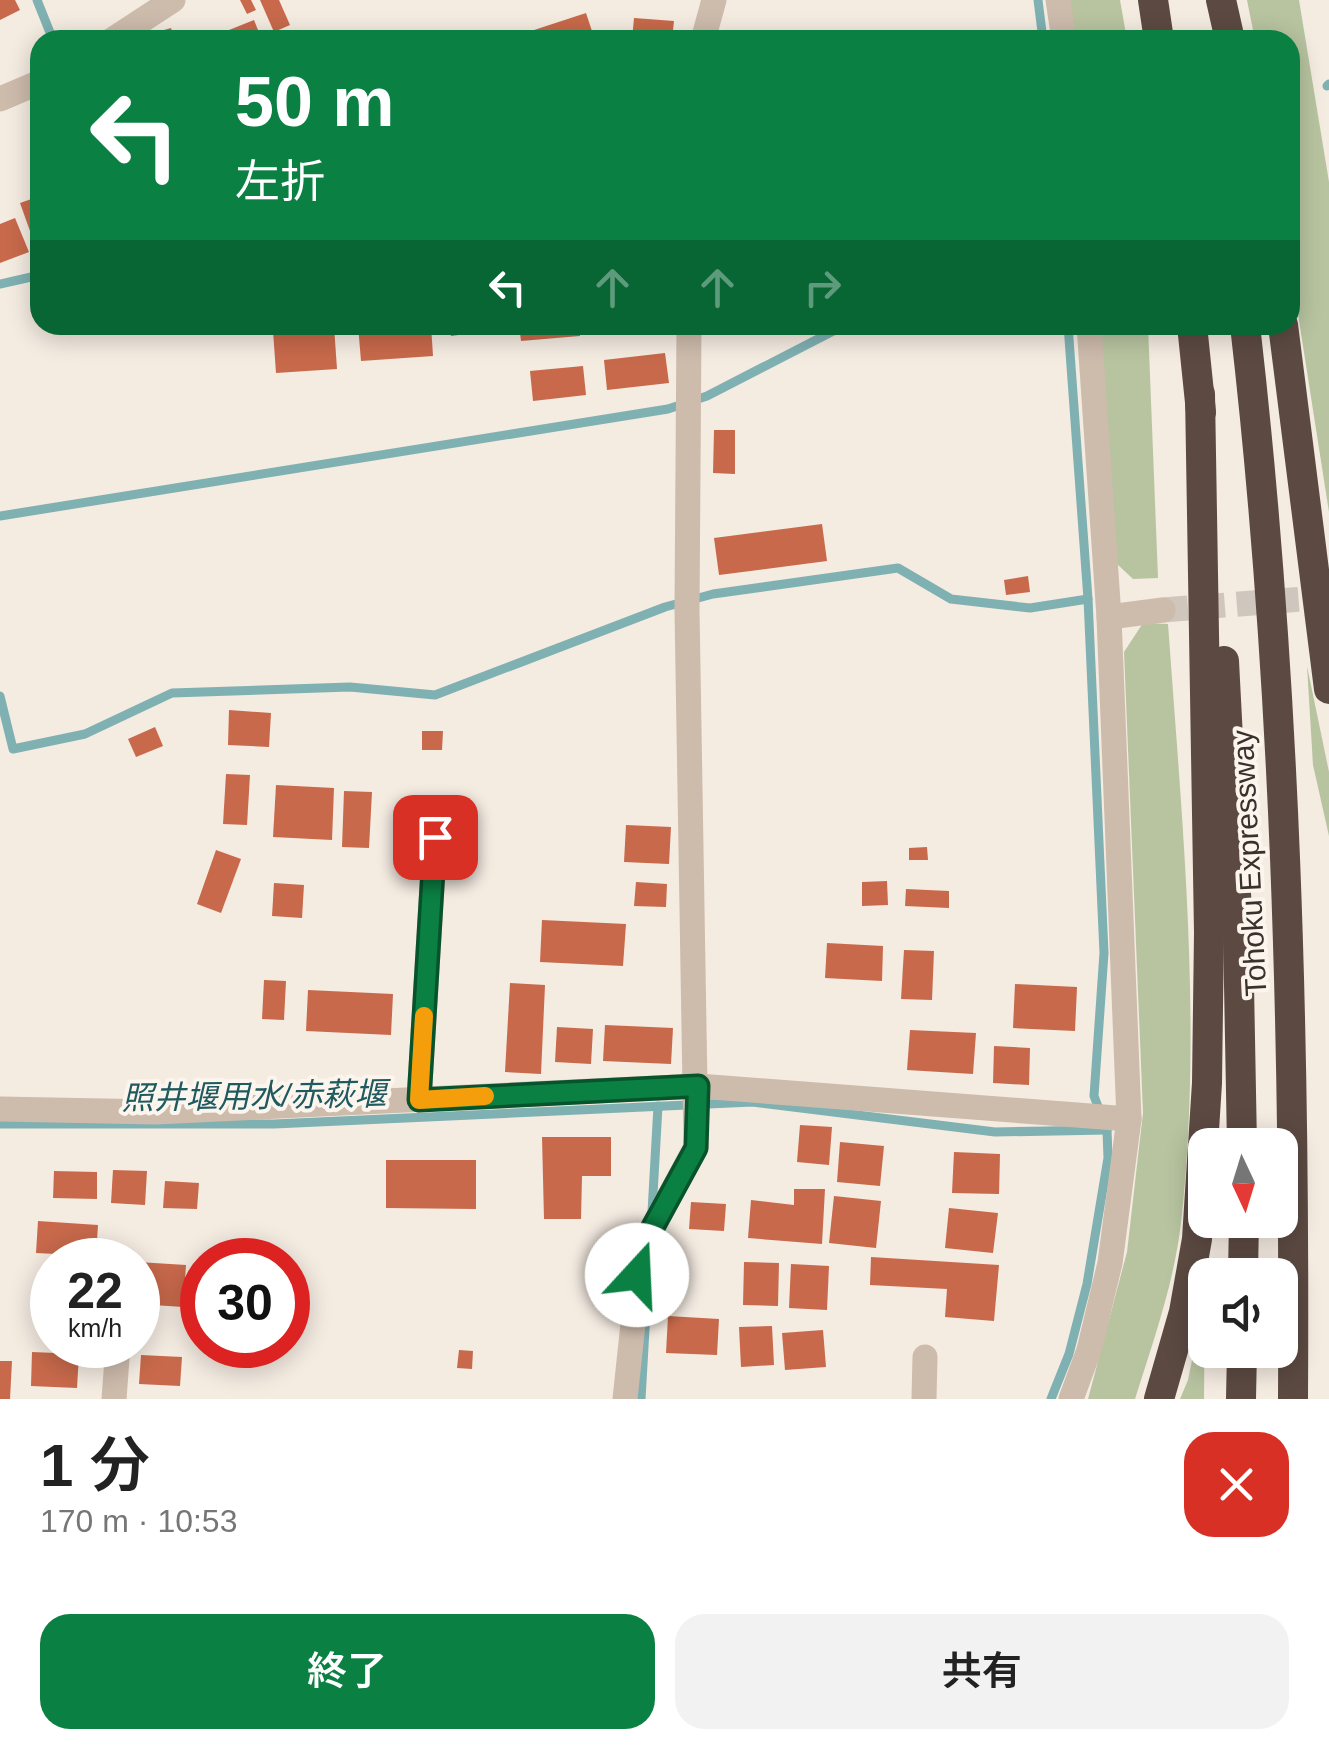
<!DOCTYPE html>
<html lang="ja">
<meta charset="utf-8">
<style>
:root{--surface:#fff;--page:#f2f2f2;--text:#222;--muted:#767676;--accent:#0b8043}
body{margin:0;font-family:Helvetica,"Noto Sans JP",sans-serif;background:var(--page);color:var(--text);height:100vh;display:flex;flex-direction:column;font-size:38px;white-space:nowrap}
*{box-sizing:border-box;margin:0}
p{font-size:32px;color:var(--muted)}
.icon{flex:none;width:55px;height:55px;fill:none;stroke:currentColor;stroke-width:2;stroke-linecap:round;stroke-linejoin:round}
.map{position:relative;height:1399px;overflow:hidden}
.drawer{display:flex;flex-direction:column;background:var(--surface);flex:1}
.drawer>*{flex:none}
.hud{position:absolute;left:30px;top:30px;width:1270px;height:305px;border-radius:30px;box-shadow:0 5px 25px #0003;background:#0b8043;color:#fff;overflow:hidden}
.needle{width:65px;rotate:176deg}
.tools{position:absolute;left:1188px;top:1128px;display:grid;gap:20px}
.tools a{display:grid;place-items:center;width:110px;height:110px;border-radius:20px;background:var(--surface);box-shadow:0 5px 25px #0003;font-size:50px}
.speed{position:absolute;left:30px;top:1238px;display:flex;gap:20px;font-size:50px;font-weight:700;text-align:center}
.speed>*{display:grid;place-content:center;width:130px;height:130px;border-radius:50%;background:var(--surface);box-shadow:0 5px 25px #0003;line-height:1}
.speed small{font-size:25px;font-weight:400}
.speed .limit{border:15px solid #d22;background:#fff;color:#111}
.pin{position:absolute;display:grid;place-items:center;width:85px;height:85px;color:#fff;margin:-42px;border-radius:20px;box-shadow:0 5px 15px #0006}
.me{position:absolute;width:110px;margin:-55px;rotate:20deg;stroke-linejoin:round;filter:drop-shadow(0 0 8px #0008)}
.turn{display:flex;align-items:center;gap:35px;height:210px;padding:0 40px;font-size:45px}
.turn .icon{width:130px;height:130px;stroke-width:2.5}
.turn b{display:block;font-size:70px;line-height:85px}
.lanes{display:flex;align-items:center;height:95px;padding:0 40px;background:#0003;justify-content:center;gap:50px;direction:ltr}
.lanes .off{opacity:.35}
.round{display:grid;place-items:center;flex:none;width:105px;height:105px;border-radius:30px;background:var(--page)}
.headline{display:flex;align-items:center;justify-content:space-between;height:170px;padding:0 40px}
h1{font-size:60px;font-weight:600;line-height:75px}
.button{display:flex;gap:20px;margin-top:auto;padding:20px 40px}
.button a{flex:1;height:115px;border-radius:30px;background:var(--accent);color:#fff;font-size:40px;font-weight:600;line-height:115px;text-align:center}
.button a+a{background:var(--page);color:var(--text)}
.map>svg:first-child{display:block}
</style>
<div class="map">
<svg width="1329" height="1399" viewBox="0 0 1329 1399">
<rect width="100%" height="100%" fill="#f4ebe1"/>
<g fill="#b8c4a0">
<path d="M1069 0H1120L1127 40H1075Z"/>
<path d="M1247 0H1299L1329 182V512L1290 263V40H1255Z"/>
<path d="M1100 325H1148L1158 578 1133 579 1116 563Z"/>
<path d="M1143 623 1168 624C1182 822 1203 1025 1181 1223 1174 1283 1153 1342 1135 1399H1088L1127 1252 1143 1113 1124 652Z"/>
<path d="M1307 666 1329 772V836L1313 765Z"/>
<path d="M1205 1295 1204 1399H1180L1188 1380Z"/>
</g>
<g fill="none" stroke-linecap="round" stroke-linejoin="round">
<g stroke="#7fb0b2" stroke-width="9">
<path d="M37 0 53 40"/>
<path d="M1038 0 1043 40"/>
<path d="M1327 86 1329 84"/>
<path d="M0 284 40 275"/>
<path d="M0 516 668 409 707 396 845 325"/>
<path d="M0 696 13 749 85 734 172 693 350 687 435 695 665 607 713 594 898 568 951 599 1030 608 1088 599"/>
<path d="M0 1124H274L752 1102 995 1132 1107 1130"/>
<path d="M652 1212 658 1106"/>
<path d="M641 1399 646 1312"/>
<path d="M1051 1399 1069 1354 1087 1284 1108 1158 1107 1130 1094 1096 1104 953 1088 599 1068 325"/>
</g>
</g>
<g fill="#c8694b">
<path d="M0 0H15L20 10 0 20Z"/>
<path d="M240 0H251L256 10 247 14Z"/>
<path d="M260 0H279L290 25 274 32Z"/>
<path d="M586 13 595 40H533L531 31Z"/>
<path d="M634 18 674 21 672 40H632Z"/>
<path d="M254 20 260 35 228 40 224 32Z"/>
<path d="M171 28 175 40H160L157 32Z"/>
<path d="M40 196V243L35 245 20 203Z"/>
<path d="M15 218 29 252 0 263V224Z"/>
<path d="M358 325H431L433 356 361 361Z"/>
<path d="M449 325H502L503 329 451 336Z"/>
<path d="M519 325H579L580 336 521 341Z"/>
<path d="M334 326 337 369 276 373 273 331Z"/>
<path d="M665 353 669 383 607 390 604 360Z"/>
<path d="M583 366 586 395 533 401 530 371Z"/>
<path d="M714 430H735V474L713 473Z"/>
<path d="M822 524 827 561 719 575 714 538Z"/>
<path d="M1028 576 1030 592 1006 595 1004 580Z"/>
<path d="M229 710 271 713 269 747 228 745Z"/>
<path d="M155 727 163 746 136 757 128 739Z"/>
<path d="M422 731H443L442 750H422Z"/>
<path d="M226 774 250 775 247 825 223 824Z"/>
<path d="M276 785 334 788 332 840 273 837Z"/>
<path d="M344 791 372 792 369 848 342 847Z"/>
<path d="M626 825 671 827 669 864 624 862Z"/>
<path d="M927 847 928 860H909V848Z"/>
<path d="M216 850 241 859 221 913 197 904Z"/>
<path d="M887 881 888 905 862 906V882Z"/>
<path d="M636 882 667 884 666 907 634 906Z"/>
<path d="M274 883 304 885 302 918 272 916Z"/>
<path d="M906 889 949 891V908L905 906Z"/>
<path d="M542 920 626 924 623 966 540 962Z"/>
<path d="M827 943 883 946 882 981 825 978Z"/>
<path d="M904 950 934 951 932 1000 901 999Z"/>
<path d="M264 980 286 981 284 1020 262 1019Z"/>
<path d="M510 983 545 985 541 1074 505 1072Z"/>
<path d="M1015 984 1077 987 1075 1031 1013 1028Z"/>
<path d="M308 990 393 994 391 1035 306 1031Z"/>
<path d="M605 1025 673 1028 671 1064 603 1061Z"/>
<path d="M557 1027 593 1029 591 1064 555 1062Z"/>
<path d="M910 1030 976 1033 973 1074 907 1070Z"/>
<path d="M994 1046 1030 1048 1029 1085 993 1083Z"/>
<path d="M800 1125 832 1127 829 1165 797 1162Z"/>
<path d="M542 1137H611V1176H582L581 1219H544Z"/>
<path d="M840 1142 884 1146 880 1186 837 1182Z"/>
<path d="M954 1152 1000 1154 999 1194 952 1193Z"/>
<path d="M386 1160H476V1209L386 1208Z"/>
<path d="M113 1170 147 1171 145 1205 111 1203Z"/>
<path d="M54 1171 97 1172V1199L53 1198Z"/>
<path d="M165 1181 199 1183 197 1209 163 1208Z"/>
<path d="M794 1189H825L822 1244 748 1238 751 1200 794 1205Z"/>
<path d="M834 1196 881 1201 876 1248 829 1243Z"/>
<path d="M691 1202 726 1204 724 1231 689 1229Z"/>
<path d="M949 1208 998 1213 993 1253 945 1248Z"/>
<path d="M38 1221 98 1225 96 1256 36 1253Z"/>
<path d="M871 1257 999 1265 994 1321 945 1317 947 1289 870 1285Z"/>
<path d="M138 1262 186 1265 183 1307 138 1304Z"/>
<path d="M744 1262 779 1263 778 1306 743 1305Z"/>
<path d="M791 1264 829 1266 827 1310 789 1308Z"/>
<path d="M37 1294 52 1295V1326L35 1324Z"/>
<path d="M668 1316 719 1319 717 1355 666 1353Z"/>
<path d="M772 1326 774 1365 741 1367 739 1327Z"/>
<path d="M823 1330 826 1367 785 1370 782 1333Z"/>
<path d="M459 1350 473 1351 472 1369 457 1368Z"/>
<path d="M32 1352 79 1354 77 1388 31 1386Z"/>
<path d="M141 1355 182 1357 180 1386 139 1384Z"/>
<path d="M0 1361H12L10 1399H0Z"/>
</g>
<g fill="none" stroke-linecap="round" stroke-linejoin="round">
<path stroke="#cfc6bd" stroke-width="25" stroke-dasharray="25 12" stroke-linecap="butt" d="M1163 610 1329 597"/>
<g stroke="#cdbbac" stroke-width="25">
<path d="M1058 0 1064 40"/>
<path d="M112 40 173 0"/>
<path d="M703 40 714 0"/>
<path d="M0 99 40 82"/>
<path d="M1109 617 1163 610"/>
<path d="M419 1100 435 837"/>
<path d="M0 1109 156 1112 698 1086 1129 1119"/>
<path d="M114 1399 118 1345"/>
<path d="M625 1399 641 1249 696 1147 687 610 689 325"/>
<path d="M924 1399 925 1357"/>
<path d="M1071 1399 1089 1350 1110 1263 1129 1119 1109 617 1089 325"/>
</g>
<g stroke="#5c4a42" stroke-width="30">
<path d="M1153 0 1159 40"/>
<path d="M1221 0 1230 40"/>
<path d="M1192 325 1201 412"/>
<path d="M1245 325C1286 681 1295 1041 1293 1399"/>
<path d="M1283 325 1329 689"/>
<path d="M1224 661 1238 932 1242 1145"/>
<path d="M1243 1275 1244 1220"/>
<path d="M1159 1399 1184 1312 1197 1239 1207 1083 1209 933 1200 394"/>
<path d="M1241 1399 1242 1350"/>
</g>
</g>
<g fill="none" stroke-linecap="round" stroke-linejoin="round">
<g stroke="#07532c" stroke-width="25">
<path id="route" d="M435 837 419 1100 698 1086 696 1148 641 1249 637 1275"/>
</g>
<use href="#route" stroke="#0b8043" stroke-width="18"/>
<path stroke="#f59e0b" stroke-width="18" d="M424 1016 419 1100 485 1096"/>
</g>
<g text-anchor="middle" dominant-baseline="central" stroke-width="8" stroke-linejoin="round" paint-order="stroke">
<g font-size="30" fill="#3b302b" stroke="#fbf5ee">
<text transform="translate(1249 863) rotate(-93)">Tohoku Expressway</text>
</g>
<g font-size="32" font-style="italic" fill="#1f5a5e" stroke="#fbf5ee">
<text transform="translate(254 1096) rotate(-1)">照井堰用水/赤萩堰</text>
</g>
</g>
</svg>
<div class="tools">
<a><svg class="needle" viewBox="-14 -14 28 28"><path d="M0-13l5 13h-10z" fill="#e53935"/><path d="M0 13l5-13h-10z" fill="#767676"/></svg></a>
<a><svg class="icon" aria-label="sound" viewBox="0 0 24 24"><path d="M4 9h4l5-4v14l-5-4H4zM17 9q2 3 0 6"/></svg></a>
</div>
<div class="speed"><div>22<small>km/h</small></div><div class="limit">30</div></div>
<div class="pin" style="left:435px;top:837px;background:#d93025"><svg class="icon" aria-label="arrive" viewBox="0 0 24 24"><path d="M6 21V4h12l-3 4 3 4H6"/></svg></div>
<svg class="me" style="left:637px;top:1275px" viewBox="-20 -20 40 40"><circle r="19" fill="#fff"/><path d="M0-13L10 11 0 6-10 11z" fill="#0b8043"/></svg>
<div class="hud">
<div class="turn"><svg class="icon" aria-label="left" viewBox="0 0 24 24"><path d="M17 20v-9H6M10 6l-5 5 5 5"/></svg><div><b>50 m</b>左折</div></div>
<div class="lanes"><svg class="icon" aria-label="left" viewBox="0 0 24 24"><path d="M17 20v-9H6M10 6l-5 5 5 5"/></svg><svg class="icon off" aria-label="ahead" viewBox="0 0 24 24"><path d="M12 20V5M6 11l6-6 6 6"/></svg><svg class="icon off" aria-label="ahead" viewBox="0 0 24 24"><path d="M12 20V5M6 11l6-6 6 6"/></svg><svg class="icon off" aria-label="right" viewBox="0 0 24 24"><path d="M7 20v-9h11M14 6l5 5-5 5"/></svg></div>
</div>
</div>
<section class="drawer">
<div class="headline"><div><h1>1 分</h1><p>170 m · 10:53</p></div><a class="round" style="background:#d93025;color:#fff"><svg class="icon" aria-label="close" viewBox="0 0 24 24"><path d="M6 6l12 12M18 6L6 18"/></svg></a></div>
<div class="button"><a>終了</a><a>共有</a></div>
</section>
